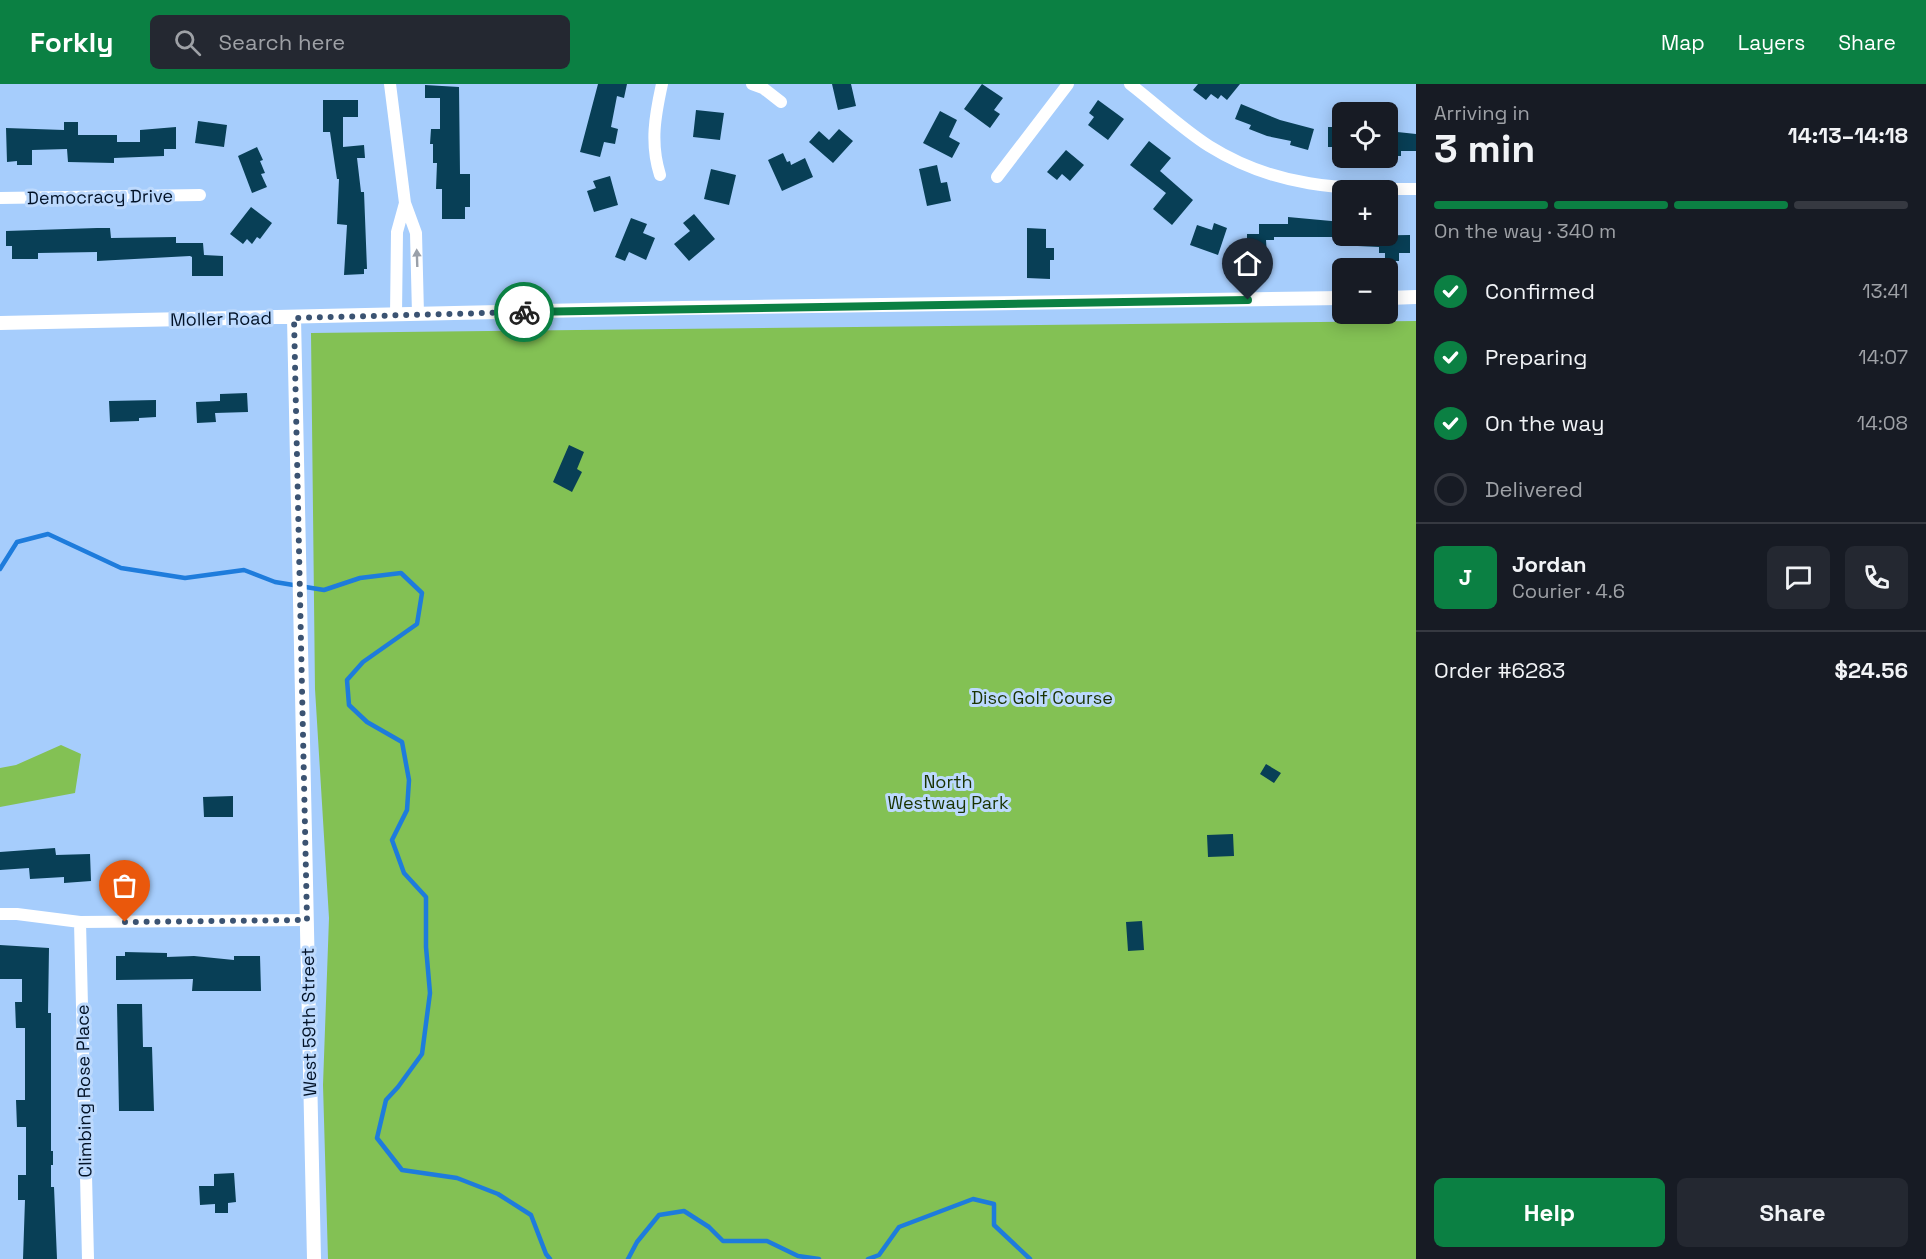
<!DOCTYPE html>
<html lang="en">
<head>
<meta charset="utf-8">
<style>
  body { margin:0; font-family:"Space Grotesk",sans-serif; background:#242831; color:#f1f3f6; height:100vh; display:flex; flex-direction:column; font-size:22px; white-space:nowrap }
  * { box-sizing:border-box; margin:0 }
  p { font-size:20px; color:#9ea1a6 }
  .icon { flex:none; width:33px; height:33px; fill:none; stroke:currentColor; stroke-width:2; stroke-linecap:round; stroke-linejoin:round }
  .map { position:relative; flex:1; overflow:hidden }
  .sheet { display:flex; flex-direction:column; background:#171b24; width:510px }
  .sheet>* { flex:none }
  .buttons { position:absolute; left:1332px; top:18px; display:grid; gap:12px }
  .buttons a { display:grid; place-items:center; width:66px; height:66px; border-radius:9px; background:#171b24; box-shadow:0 3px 15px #0003; font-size:30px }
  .pin { position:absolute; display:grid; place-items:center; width:51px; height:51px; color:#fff; margin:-62px -26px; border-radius:50% 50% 50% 0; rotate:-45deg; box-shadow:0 0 6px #0007 }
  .pin .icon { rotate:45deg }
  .courier { position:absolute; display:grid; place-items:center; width:60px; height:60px; margin:-30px; border:4px solid #0b8043; border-radius:50%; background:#fff; color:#222; box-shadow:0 2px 8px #0007 }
  .head em { font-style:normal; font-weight:800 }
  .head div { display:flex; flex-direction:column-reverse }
  .head { display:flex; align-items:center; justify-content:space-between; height:102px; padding:0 18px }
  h1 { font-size:39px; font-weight:800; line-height:45px }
  .bar { display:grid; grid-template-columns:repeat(4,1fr); gap:9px 6px; align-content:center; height:72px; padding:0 18px }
  .bar i { height:8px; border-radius:4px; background:#363941 }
  .bar .current { background:#0b8043 }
  .bar p { grid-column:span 4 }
  .line { display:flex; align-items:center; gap:15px; padding:0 18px; border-top:2px solid #363941 }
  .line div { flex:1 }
  .round { display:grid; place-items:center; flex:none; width:63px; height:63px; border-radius:9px; background:#242831 }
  ol { padding:0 18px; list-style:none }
  li { display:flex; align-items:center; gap:18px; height:66px }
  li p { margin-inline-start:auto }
  li .icon { padding:6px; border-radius:50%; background:#0b8043; color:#fff; stroke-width:4 }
  li:last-child { color:#9ea1a6 }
  li i { width:33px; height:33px; border:3px solid #363941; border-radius:50% }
  .action { display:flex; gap:12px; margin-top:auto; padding:12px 18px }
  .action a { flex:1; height:69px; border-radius:9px; background:#0b8043; color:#fff; font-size:24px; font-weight:800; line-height:69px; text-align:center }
  .action a+a { background:#242831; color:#f1f3f6 }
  header { display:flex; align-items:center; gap:36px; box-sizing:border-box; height:84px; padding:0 30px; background:#0b8043; color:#fff }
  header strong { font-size:28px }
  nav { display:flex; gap:33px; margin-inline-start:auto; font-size:21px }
  .search { width:420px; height:54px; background:#242831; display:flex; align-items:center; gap:15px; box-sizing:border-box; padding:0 21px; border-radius:9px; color:#9ea1a6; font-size:22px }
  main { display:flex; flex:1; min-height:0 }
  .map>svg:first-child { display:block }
</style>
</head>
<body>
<header>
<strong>Forkly</strong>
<div class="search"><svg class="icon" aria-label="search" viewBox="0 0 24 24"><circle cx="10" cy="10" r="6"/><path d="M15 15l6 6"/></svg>Search here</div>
<nav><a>Map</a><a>Layers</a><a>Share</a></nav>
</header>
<main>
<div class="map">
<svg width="1416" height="1175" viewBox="0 0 1416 1175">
  <rect width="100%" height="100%" fill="#a6cdfc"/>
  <!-- green -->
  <path fill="#83c154" d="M 1416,237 L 1416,1175 L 328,1175 L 323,1001 L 329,834 L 315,605 L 311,249 Z
    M 61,661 L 81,670 L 75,709 L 0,723 L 0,684 L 16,681 Z"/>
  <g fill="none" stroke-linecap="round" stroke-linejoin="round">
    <!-- stream -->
    <path stroke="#1e7cdc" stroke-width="4.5" d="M 0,485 L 17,458 L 48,450 L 121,484 L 185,494 L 244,486 L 275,498 L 324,506 L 360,494 L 401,489 L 422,509 L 417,540 L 363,578 L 347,596 L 349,621 L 367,638 L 402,658 L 409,696 L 407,726 L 392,756 L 404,789 L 426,813 L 426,863 L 430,909 L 422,970 L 398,1003 L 386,1016 L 377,1054 L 402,1086 L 457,1094 L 498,1110 L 531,1131 L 546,1170 L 550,1175
      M 628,1175 L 637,1158 L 659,1131 L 684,1127 L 709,1143 L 723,1157 L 767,1157 L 798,1172 L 819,1175
      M 868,1175 L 879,1171 L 899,1143 L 973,1115 L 994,1120 L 994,1141 L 1030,1175"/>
  </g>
  <!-- building -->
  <path fill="#083f56" d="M 598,0 L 627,0 L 624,14 L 617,12 L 611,43 L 618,45 L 615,60 L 604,58 L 600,73 L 580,68 Z
    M 832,0 L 851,0 L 856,22 L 838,26 Z
    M 982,0 L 1003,14 L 994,26 L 1000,30 L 990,44 L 964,25 Z
    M 1198,0 L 1240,0 L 1227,16 L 1221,11 L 1218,15 L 1211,10 L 1206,16 L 1193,6 Z
    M 425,1 L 459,3 L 460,90 L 470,90 L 470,123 L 465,123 L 465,135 L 442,135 L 442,105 L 436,105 L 437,79 L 433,79 L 433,60 L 430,60 L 431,45 L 440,45 L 440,14 L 425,14 Z
    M 323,16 L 358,16 L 358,33 L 343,33 L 343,63 L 364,61 L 365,74 L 357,74 L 361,108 L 364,108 L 367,185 L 364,185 L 364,190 L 344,191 L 347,141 L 337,140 L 339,95 L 337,95 L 330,48 L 323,48 Z
    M 1098,16 L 1124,35 L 1108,56 L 1088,41 L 1094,33 L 1089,29 Z
    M 1241,20 L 1280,36 L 1314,45 L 1308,66 L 1290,61 L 1291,57 L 1267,52 L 1249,45 L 1251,41 L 1235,35 Z
    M 696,26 L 724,29 L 720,56 L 693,53 Z
    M 940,27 L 957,36 L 949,53 L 960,59 L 952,74 L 923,59 Z
    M 198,37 L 227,41 L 224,63 L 195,59 Z
    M 64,38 L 78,38 L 78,51 L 117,51 L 117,58 L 140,58 L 140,46 L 176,43 L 176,65 L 164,65 L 164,72 L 114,74 L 114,79 L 68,78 L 67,65 L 32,66 L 32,81 L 17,81 L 17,77 L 7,78 L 6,44 L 64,46 Z
    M 1328,43 L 1342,43 L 1342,63 L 1328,63 Z
    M 839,45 L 853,57 L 833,79 L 809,58 L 819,47 L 829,56 Z
    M 1388,47 L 1416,50 L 1416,67 L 1401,67 L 1401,72 L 1388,72 Z
    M 1149,57 L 1171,74 L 1160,87 L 1193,116 L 1172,141 L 1153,125 L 1166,109 L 1130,81 Z
    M 257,63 L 263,76 L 260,77 L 265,89 L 261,90 L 267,103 L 252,109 L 238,72 Z
    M 1066,66 L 1084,81 L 1070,97 L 1062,90 L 1057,96 L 1047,88 Z
    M 783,69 L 787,78 L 790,77 L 791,81 L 805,74 L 813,93 L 782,107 L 768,76 Z
    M 937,81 L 941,99 L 947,98 L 951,117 L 927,122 L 919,85 Z
    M 711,85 L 736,91 L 729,121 L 704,115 Z
    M 610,92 L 618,121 L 594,128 L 587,107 L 596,104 L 593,97 Z
    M 251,123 L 272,139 L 260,155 L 257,153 L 252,160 L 247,155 L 243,160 L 230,150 Z
    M 694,130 L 715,155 L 689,177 L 674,160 L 690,147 L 683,139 Z
    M 1288,133 L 1342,138 L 1342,152 L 1410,151 L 1410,169 L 1399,169 L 1399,177 L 1385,177 L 1385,169 L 1379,169 L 1379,163 L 1336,161 L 1337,153 L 1274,153 L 1274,156 L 1266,156 L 1267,173 L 1247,173 L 1247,150 L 1259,150 L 1259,140 L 1288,140 Z
    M 631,134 L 647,140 L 643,149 L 655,154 L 646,176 L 629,168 L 625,177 L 615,173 Z
    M 1214,139 L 1227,144 L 1218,171 L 1190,161 L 1197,141 L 1212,146 Z
    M 97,144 L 110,144 L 111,154 L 176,153 L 176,159 L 203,159 L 204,171 L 223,172 L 223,192 L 192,192 L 192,173 L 190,172 L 97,177 L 97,168 L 38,169 L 38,175 L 12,175 L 12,162 L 6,162 L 6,147 Z
    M 1027,144 L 1046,145 L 1046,164 L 1054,164 L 1054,176 L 1050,176 L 1050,195 L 1027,194 Z
    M 247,309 L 248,328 L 215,329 L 216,338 L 197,339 L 196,318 L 220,317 L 220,310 Z
    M 156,316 L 156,333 L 139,334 L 139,337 L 110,338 L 109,317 Z
    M 569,361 L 584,368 L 577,385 L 582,388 L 572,408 L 553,398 Z
    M 1266,680 L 1281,689 L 1274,699 L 1260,690 Z
    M 233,712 L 233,733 L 204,733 L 203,713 Z
    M 1233,750 L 1234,772 L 1208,773 L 1207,751 Z
    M 55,764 L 56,771 L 90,770 L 91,797 L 64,799 L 64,793 L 30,795 L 29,784 L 0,786 L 0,768 Z
    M 1142,837 L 1144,866 L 1128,867 L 1126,838 Z
    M 0,861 L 49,864 L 48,929 L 51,929 L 51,1067 L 53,1067 L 53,1081 L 51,1081 L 51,1103 L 54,1103 L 57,1175 L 23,1175 L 25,1116 L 18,1116 L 18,1091 L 26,1091 L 26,1043 L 17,1043 L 16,1016 L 25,1016 L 25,944 L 16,944 L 15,918 L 22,918 L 22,895 L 0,895 Z
    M 125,868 L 167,869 L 167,873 L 194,872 L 234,876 L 234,872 L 260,872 L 261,907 L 192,907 L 193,895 L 116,896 L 116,872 L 125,872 Z
    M 117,920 L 142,920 L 143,963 L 152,963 L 154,1027 L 119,1027 Z
    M 234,1089 L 236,1118 L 228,1119 L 228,1129 L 215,1129 L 215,1120 L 200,1121 L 199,1102 L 214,1102 L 214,1090 Z"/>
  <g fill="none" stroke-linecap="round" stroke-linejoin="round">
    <!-- minor -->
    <path stroke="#fff" stroke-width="12" d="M 390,0 L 405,119 L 416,149 L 418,230
      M 752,0 L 763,4 L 781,18
      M 1130,0 C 1156,20 1181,44 1209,62 C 1276,104 1340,105 1416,105
      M 660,91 C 650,59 655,32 662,0
      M 997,93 L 1068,0
      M 0,114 L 200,111
      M 396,231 L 397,148 L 405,119
      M 0,830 L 17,830 L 80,838 L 307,836
      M 80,838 L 88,1175"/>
    <!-- tertiary -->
    <path stroke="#fff" stroke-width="14" d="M 1388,214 L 1416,213
      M 294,234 L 314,1175
      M 0,239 L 683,224 L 1342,214"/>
  </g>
  <!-- one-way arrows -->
  <defs><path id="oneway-solid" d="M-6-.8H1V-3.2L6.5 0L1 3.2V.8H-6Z" transform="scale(1.5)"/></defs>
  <use fill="#9aa0a9" href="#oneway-solid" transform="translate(417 174) rotate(-92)"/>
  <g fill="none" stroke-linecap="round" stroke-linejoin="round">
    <!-- done -->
    <path stroke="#3b5372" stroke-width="6" stroke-dasharray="0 10.8" d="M 125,838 L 307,836 L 294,234 L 524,228"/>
    <!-- route -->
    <path stroke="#0b8043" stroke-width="8" d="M 524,228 L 1248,216"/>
  </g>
  <g text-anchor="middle" stroke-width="6" stroke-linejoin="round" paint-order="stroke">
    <!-- street labels -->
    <g font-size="18" fill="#021227" stroke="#bcd9fd">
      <text transform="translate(100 113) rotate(-1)" y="6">Democracy Drive</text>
      <text transform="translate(221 235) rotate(-1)" y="6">Moller Road</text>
      <text transform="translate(309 938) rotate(-91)" y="6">West 59th Street</text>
      <text transform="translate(84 1007) rotate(-91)" y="6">Climbing Rose Place</text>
    </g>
    <!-- park labels -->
    <g font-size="18" fill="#1a3302" stroke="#bcd9fd">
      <text x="1042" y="620">Disc Golf Course</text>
      <text x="948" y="704">North<tspan x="948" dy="21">Westway Park</tspan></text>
    </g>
  </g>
</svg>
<div class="buttons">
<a><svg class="icon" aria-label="locate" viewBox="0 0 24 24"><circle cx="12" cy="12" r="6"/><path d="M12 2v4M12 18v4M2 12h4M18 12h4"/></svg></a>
<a>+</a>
<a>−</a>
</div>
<div class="pin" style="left:125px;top:838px;background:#ea580c"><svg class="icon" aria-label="bag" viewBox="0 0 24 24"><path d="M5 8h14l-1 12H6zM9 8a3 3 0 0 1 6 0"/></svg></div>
<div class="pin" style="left:1248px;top:216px;background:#1f2937"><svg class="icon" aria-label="home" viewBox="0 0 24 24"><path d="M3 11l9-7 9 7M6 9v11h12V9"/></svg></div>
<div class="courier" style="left:524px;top:228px"><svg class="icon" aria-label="bike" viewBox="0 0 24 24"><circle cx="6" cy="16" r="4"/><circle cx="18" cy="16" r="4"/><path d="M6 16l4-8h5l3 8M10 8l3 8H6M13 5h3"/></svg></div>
</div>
<section class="sheet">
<div class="head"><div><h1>3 min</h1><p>Arriving in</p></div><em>14:13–14:18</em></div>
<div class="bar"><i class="current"></i><i class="current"></i><i class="current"></i><i></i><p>On the way · 340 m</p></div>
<ol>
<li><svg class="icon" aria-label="check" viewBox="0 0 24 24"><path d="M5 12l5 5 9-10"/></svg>Confirmed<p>13:41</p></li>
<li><svg class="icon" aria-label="check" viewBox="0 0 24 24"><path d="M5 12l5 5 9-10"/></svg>Preparing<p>14:07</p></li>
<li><svg class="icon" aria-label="check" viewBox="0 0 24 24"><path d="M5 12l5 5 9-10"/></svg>On the way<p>14:08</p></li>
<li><i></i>Delivered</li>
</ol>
<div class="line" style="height:108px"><b class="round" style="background:#0b8043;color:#fff">J</b><div><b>Jordan</b><p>Courier · 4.6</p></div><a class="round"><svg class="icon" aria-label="chat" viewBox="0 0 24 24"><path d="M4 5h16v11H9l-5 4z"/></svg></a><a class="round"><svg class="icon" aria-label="phone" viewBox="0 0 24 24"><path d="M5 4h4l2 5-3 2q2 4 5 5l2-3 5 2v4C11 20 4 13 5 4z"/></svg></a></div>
<div class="line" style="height:78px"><div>Order #6283</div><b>$24.56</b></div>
<div class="action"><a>Help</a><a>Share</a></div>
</section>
</main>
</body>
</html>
